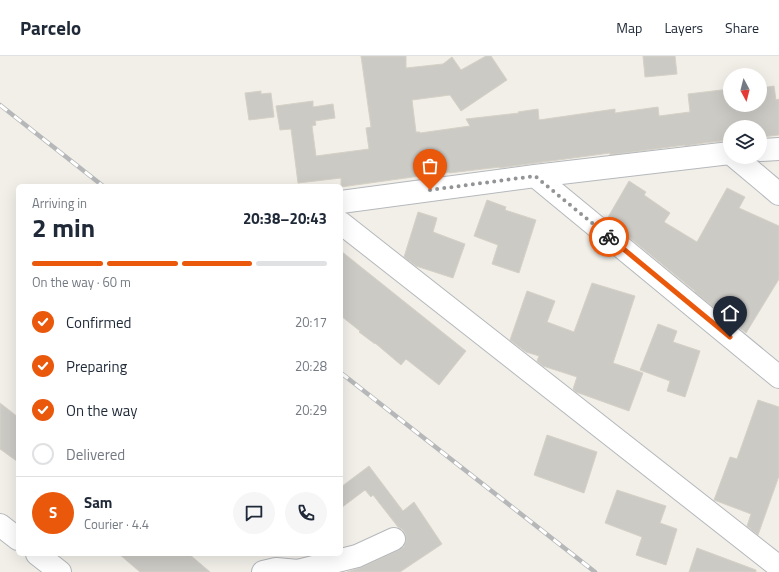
<!DOCTYPE html>
<html lang="en">
<head>
<meta charset="utf-8">
<style>
  body { margin:0; font-family:"Titillium Web",sans-serif; background:#f6f6f7; color:#1f2937; height:100vh; display:flex; flex-direction:column; font-size:15px; white-space:nowrap }
  * { box-sizing:border-box; margin:0 }
  p { font-size:13px; color:#747a83 }
  .icon { flex:none; width:22px; height:22px; fill:none; stroke:currentColor; stroke-width:2; stroke-linecap:round; stroke-linejoin:round }
  .map { position:relative; flex:1; overflow:hidden }
  .sheet { position:absolute; left:16px; top:128px; width:327px; height:372px; display:flex; flex-direction:column; background:#fff; border-radius:6px; box-shadow:0 4px 16px #0002 }
  .sheet>* { flex:none }
  .needle { width:26px; rotate:173deg }
  .buttons { position:absolute; left:723px; top:12px; display:grid; gap:8px }
  .buttons a { display:grid; place-items:center; width:44px; height:44px; border-radius:50%; background:#fff; box-shadow:0 4px 16px #0002; font-size:20px }
  .pin { position:absolute; display:grid; place-items:center; width:34px; height:34px; color:#fff; margin:-41px -17px; border-radius:50% 50% 50% 0; rotate:-45deg; box-shadow:0 0 4px #0007 }
  .pin .icon { rotate:45deg }
  .courier { position:absolute; display:grid; place-items:center; width:40px; height:40px; margin:-20px; border:3px solid #ea580c; border-radius:50%; background:#fff; color:#222; box-shadow:0 1px 5px #0007 }
  .headline em { font-style:normal; font-weight:700 }
  .headline div { display:flex; flex-direction:column-reverse }
  .headline { display:flex; align-items:center; justify-content:space-between; height:68px; padding:0 16px }
  h1 { font-size:26px; font-weight:700; line-height:30px }
  .bar { display:grid; grid-template-columns:repeat(4,1fr); gap:6px 4px; align-content:center; height:48px; padding:0 16px }
  .bar i { height:5px; border-radius:3px; background:#e0e1e3 }
  .bar .current { background:#ea580c }
  .bar p { grid-column:span 4 }
  .line { display:flex; align-items:center; gap:10px; padding:0 16px; border-top:1px solid #e0e1e3 }
  .line div { flex:1 }
  .round { display:grid; place-items:center; flex:none; width:42px; height:42px; border-radius:21px; background:#f6f6f7 }
  ol { padding:0 16px; list-style:none }
  li { display:flex; align-items:center; gap:12px; height:44px }
  li p { margin-inline-start:auto }
  li .icon { padding:4px; border-radius:50%; background:#ea580c; color:#fff; stroke-width:4 }
  li:last-child { color:#747a83 }
  li i { width:22px; height:22px; border:2px solid #e0e1e3; border-radius:50% }
  header { display:flex; align-items:center; gap:24px; box-sizing:border-box; height:56px; padding:0 20px; background:#fff; border-bottom:1px solid #e0e1e3 }
  header strong { font-size:19px }
  nav { display:flex; gap:22px; margin-inline-start:auto; font-size:14px }
  .map>svg:first-child { display:block }
</style>
</head>
<body>
<header>
<strong>Parcelo</strong>
<nav><a>Map</a><a>Layers</a><a>Share</a></nav>
</header>
<div class="map">
<svg width="779" height="516" viewBox="0 0 779 516">
  <rect width="100%" height="100%" fill="#f1efe8"/>
  <!-- building -->
  <path fill="#cccac5" stroke="#d6d1c6" d="M 361,0 L 406,0 L 406,12 L 443,8 L 452,1 L 461,14 L 486,0 L 491,0 L 507,24 L 461,55 L 450,39 L 412,44 L 416,76 L 420,76 L 420,77 L 470,70 L 466,63 L 519,57 L 518,56 L 538,53 L 539,64 L 615,53 L 615,57 L 658,51 L 659,60 L 690,56 L 688,38 L 730,33 L 730,49 L 760,49 L 760,32 L 774,30 L 776,44 L 779,43 L 779,79 L 761,81 L 761,80 L 760,80 L 760,71 L 730,71 L 730,84 L 704,87 L 685,90 L 685,89 L 610,99 L 610,97 L 499,112 L 500,111 L 449,117 L 449,116 L 341,131 L 341,122 L 298,127 L 291,73 L 280,74 L 276,50 L 313,45 L 313,51 L 333,48 L 335,62 L 315,65 L 316,69 L 312,70 L 316,100 L 369,93 L 366,72 L 371,71 Z
    M 643,0 L 675,0 L 677,18 L 645,21 Z
    M 261,35 L 261,38 L 271,37 L 274,61 L 249,64 L 245,37 Z
    M 629,125 L 646,136 L 644,139 L 670,157 L 664,166 L 697,186 L 727,132 L 745,141 L 739,152 L 779,170 L 779,223 L 746,277 L 695,236 L 695,235 L 691,232 L 607,163 Z
    M 487,144 L 506,151 L 505,154 L 536,164 L 519,217 L 492,208 L 498,189 L 474,180 Z
    M 418,156 L 437,162 L 433,176 L 465,188 L 453,222 L 416,210 L 404,201 Z
    M 341,195 L 466,295 L 439,329 L 406,303 L 401,309 L 375,287 L 375,288 L 359,276 L 360,275 L 341,260 Z
    M 592,227 L 635,240 L 613,307 L 643,317 L 629,355 L 576,336 L 573,333 L 577,321 L 543,310 L 537,305 L 539,300 L 526,296 L 510,284 L 527,235 L 555,245 L 547,266 L 574,276 Z
    M 658,268 L 677,275 L 673,286 L 700,295 L 685,341 L 667,335 L 670,325 L 640,314 Z
    M 758,344 L 779,351 L 779,420 L 758,479 L 747,470 L 751,458 L 714,444 L 730,401 L 737,403 Z
    M 0,347 L 18,361 L 18,406 L 0,393 Z
    M 547,379 L 597,396 L 584,437 L 534,419 Z
    M 369,410 L 403,455 L 414,446 L 442,488 L 400,516 L 347,516 L 362,511 L 399,494 L 404,491 L 406,485 L 405,477 L 402,473 L 398,471 L 373,439 L 371,441 L 365,434 L 341,452 L 341,431 Z
    M 617,434 L 666,450 L 660,467 L 677,473 L 666,509 L 636,499 L 642,481 L 605,467 Z
    M 697,492 L 756,514 L 756,516 L 689,516 Z
    M 119,498 L 189,498 L 210,516 L 140,516 Z"/>
  <g fill="none" stroke-linecap="round" stroke-linejoin="round">
    <!-- minor casing -->
    <g stroke="#b5b8bc" stroke-width="24">
      <path id="minor" d="M 760,94 L 779,93
        M 735,101 L 779,138
        M 535,120 L 730,97
        M 341,146 L 535,120 L 779,321
        M 341,167 L 779,511
        M 0,469 L 18,483
        M 37,498 L 60,516
        M 263,516 L 276,513 L 298,515 L 357,500 L 394,483"/>
    </g>
    <!-- minor -->
    <use href="#minor" stroke="#fff" stroke-width="22"/>
    <!-- rail casing -->
    <g stroke="#b6b7b8" stroke-width="4.5">
      <path id="rail" d="M 0,49 L 103,130
        M 341,317 L 595,516"/>
    </g>
    <!-- rail -->
    <use href="#rail" stroke="#fff" stroke-width="3" stroke-dasharray="9" stroke-linecap="butt"/>
  </g>
  <g fill="none" stroke-linecap="round" stroke-linejoin="round">
    <!-- done -->
    <path stroke="#929495" stroke-width="4" stroke-dasharray="0 7.2" d="M 430,134 L 535,120 L 609,181"/>
    <!-- route -->
    <path stroke="#ea580c" stroke-width="5" d="M 609,181 L 730,281"/>
  </g>
</svg>
<div class="buttons">
<a><svg class="needle" viewBox="-14 -14 28 28"><path d="M0-13l5 13h-10z" fill="#e53935"/><path d="M0 13l5-13h-10z" fill="#747a83"/></svg></a>
<a><svg class="icon" aria-label="layers" viewBox="0 0 24 24"><path d="M12 4l9 5-9 5-9-5zM3 14l9 5 9-5"/></svg></a>
</div>
<div class="pin" style="left:430px;top:134px;background:#ea580c"><svg class="icon" aria-label="bag" viewBox="0 0 24 24"><path d="M5 8h14l-1 12H6zM9 8a3 3 0 0 1 6 0"/></svg></div>
<div class="pin" style="left:730px;top:281px;background:#1f2937"><svg class="icon" aria-label="home" viewBox="0 0 24 24"><path d="M3 11l9-7 9 7M6 9v11h12V9"/></svg></div>
<div class="courier" style="left:609px;top:181px"><svg class="icon" aria-label="bike" viewBox="0 0 24 24"><circle cx="6" cy="16" r="4"/><circle cx="18" cy="16" r="4"/><path d="M6 16l4-8h5l3 8M10 8l3 8H6M13 5h3"/></svg></div>
<section class="sheet">
<div class="headline"><div><h1>2 min</h1><p>Arriving in</p></div><em>20:38–20:43</em></div>
<div class="bar"><i class="current"></i><i class="current"></i><i class="current"></i><i></i><p>On the way · 60 m</p></div>
<ol>
<li><svg class="icon" aria-label="check" viewBox="0 0 24 24"><path d="M5 12l5 5 9-10"/></svg>Confirmed<p>20:17</p></li>
<li><svg class="icon" aria-label="check" viewBox="0 0 24 24"><path d="M5 12l5 5 9-10"/></svg>Preparing<p>20:28</p></li>
<li><svg class="icon" aria-label="check" viewBox="0 0 24 24"><path d="M5 12l5 5 9-10"/></svg>On the way<p>20:29</p></li>
<li><i></i>Delivered</li>
</ol>
<div class="line" style="height:72px"><b class="round" style="background:#ea580c;color:#fff">S</b><div><b>Sam</b><p>Courier · 4.4</p></div><a class="round"><svg class="icon" aria-label="chat" viewBox="0 0 24 24"><path d="M4 5h16v11H9l-5 4z"/></svg></a><a class="round"><svg class="icon" aria-label="phone" viewBox="0 0 24 24"><path d="M5 4h4l2 5-3 2q2 4 5 5l2-3 5 2v4C11 20 4 13 5 4z"/></svg></a></div>
</section>
</div>
</body>
</html>
